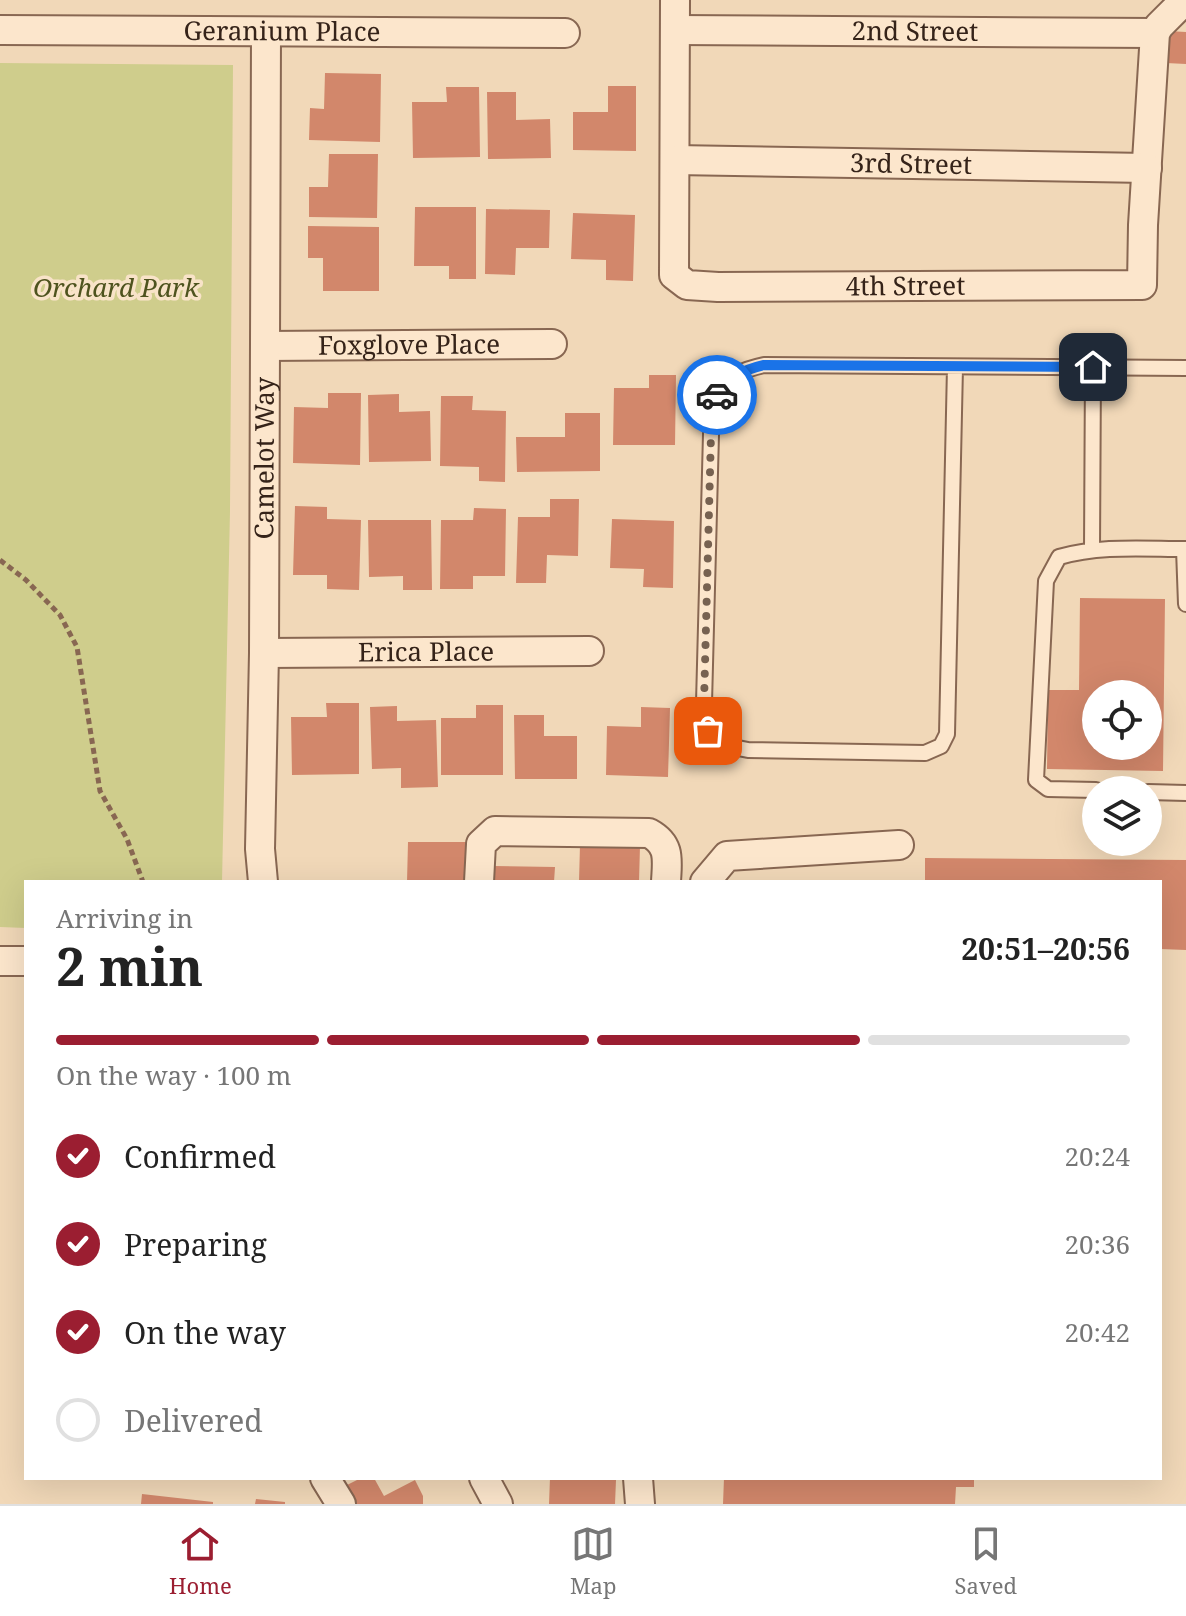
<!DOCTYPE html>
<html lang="en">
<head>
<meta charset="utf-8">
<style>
  body { margin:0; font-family:"Noto Serif",serif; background:#f2f2f2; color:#222; height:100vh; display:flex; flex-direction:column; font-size:30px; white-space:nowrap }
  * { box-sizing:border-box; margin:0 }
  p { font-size:26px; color:#767676 }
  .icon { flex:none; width:44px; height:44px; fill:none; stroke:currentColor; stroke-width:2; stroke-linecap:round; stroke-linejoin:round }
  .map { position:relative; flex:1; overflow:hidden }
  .panel { position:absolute; left:24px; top:880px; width:1138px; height:600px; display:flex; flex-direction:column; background:#fff; border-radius:0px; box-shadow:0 8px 32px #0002 }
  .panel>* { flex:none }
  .buttons { position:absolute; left:1082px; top:680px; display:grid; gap:16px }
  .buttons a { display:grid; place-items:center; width:80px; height:80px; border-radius:50%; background:#fff; box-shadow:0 8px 32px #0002; font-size:40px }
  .pin { position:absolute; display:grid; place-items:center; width:68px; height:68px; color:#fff; margin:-34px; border-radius:16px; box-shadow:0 4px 12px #0006 }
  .courier { position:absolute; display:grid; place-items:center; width:80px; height:80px; margin:-40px; border:6px solid #1a73e8; border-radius:50%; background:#fff; color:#222; box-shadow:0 2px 10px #0007 }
  .head em { font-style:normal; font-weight:700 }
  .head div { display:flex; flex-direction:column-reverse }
  .head { display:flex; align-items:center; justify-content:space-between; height:136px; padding:0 32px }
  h1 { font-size:52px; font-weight:700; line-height:60px }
  .bar { display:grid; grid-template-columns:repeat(4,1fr); gap:12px 8px; align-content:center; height:96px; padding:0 32px }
  .bar i { height:10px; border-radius:6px; background:#e0e0e0 }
  .bar .selected { background:#9b1e31 }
  .bar p { grid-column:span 4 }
  ol { padding:0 32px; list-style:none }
  li { display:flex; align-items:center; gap:24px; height:88px }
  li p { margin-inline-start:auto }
  li .icon { padding:8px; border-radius:50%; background:#9b1e31; color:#fff; stroke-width:4 }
  li:last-child { color:#767676 }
  li i { width:44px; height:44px; border:4px solid #e0e0e0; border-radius:50% }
  .tabs { display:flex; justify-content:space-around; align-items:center; height:112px; border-top:2px solid #e0e0e0; background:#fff; font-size:22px; color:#767676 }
  .tabs a { display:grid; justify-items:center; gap:4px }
  .tabs .selected { color:#9b1e31 }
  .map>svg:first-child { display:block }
</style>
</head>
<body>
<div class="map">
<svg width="1186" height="1504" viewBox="0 0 1186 1504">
  <rect width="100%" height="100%" fill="#f1d8b8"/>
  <!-- green -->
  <path fill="#cfcd8c" d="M 0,63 L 233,65 L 230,511 L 222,882 L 26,882 L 26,928 L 0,927 Z"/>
  <!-- building -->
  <path fill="#d2876b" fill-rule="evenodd" d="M 1168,31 L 1186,32 L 1186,64 L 1166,63 Z
    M 325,73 L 381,74 L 380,142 L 309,140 L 310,108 L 324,109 Z
    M 608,86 L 636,86 L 636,151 L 573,150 L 573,112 L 608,112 Z
    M 446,87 L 479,87 L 480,157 L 413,158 L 412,102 L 447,102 Z
    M 487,92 L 516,92 L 516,120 L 550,119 L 551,158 L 488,159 Z
    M 329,154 L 378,154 L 377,218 L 309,217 L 309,187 L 328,187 Z
    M 415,207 L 476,207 L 476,279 L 449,279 L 449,266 L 414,266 Z
    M 486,209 L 550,210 L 549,248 L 516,248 L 515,275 L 485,274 Z
    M 573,213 L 635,215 L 633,281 L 606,280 L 606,260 L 571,259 Z
    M 308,226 L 379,227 L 379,291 L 323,291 L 323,258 L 308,258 Z
    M 649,375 L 676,375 L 675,445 L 613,445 L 614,388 L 649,388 Z
    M 328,393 L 361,393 L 360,465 L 293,463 L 294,407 L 328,408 Z
    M 399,394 L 399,412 L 430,411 L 431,461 L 369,462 L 368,395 Z
    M 441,396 L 473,396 L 472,410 L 506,411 L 505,482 L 479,481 L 479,467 L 440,466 Z
    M 565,413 L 600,413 L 600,471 L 517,472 L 516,437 L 565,437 Z
    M 550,499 L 579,499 L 578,556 L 547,555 L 546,583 L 516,583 L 518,517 L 550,517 Z
    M 295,506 L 327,507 L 327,519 L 361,520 L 359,590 L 327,589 L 327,575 L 293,575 Z
    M 474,508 L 506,509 L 505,576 L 473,576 L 473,589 L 440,589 L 441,520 L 473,520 Z
    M 612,519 L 674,521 L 673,588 L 643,587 L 644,569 L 610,568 Z
    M 368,520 L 431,520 L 432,590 L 403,590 L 403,576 L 369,577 Z
    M 1080,598 L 1165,599 L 1163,771 L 1047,769 L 1048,690 L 1079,690 ZM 1096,694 L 1148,694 L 1148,746 L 1096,746 Z
    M 326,703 L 359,703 L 359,774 L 292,775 L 291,717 L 327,717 Z
    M 476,705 L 503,705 L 503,775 L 441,775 L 441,718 L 476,718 Z
    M 397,706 L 397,721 L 436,720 L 438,787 L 401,788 L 401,768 L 372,769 L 370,707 Z
    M 641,707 L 670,708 L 668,777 L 606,775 L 607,726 L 641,727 Z
    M 514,715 L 544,715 L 544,736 L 577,736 L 577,779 L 515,779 Z
    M 408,842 L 467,842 L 466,882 L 407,882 Z
    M 580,845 L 640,846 L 639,882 L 579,882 Z
    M 925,858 L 1186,860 L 1186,950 L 1160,949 L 1160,882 L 925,882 Z
    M 493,866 L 555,867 L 554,882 L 492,882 Z
    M 361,1478 L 374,1478 L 384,1496 L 415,1480 L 423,1496 L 423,1504 L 355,1504 L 345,1486 Z
    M 550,1478 L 616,1480 L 615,1504 L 549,1504 Z
    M 724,1478 L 974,1478 L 974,1487 L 956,1487 L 955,1504 L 723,1504 Z
    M 142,1494 L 213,1502 L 213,1504 L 141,1504 Z
    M 256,1499 L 285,1502 L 285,1504 L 255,1504 Z"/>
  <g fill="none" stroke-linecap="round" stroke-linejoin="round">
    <!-- lane casing -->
    <g stroke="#886752" stroke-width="18">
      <path id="lane" d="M 955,367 L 947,734 L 941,746 L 925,753 L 748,750 L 723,745 L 708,731 L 704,703 L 711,434 C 717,392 718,375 764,365 L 1186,368
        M 1184,549 L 1186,604
        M 1092,550 L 1093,367
        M 1096,790 L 1048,789 L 1036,780 L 1046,581 L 1059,557 C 1100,545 1144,549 1186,549
        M 1148,792 L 1186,793"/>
    </g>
    <!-- street casing -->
    <g stroke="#886752" stroke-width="32">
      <g id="street">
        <path id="s1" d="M 675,0 L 674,275 L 687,285 L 718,287 L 1142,285 L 1143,225 L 1155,33 L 1159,26 L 1185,0"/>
        <path id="s2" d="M 0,30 L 565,33"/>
        <path id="s3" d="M 675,30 L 1155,33"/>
        <path id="s4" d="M 675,160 L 1147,168"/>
        <path id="s5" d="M 265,346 L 552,344"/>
        <path id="s6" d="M 264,653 L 589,651"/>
        <path id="s7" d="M 263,882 L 260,849 L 264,653 L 266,33"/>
        <path d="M 479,882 L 481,844 L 495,831 L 649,833 C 671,845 667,860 666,882"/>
        <path d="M 705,882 L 727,856 L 899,845"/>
        <path d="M 0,961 L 26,961"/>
        <path d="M 325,1478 L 341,1504"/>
        <path d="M 484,1478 L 498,1504"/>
        <path d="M 638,1478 L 640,1504"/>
      </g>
    </g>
    <!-- path -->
    <path stroke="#886752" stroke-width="5" stroke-dasharray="6 4" stroke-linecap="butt" d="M 0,560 L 26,580 L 60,615 L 77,647 L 100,791 L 127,839 L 143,882"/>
    <!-- lane -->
    <use href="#lane" stroke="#fce6cc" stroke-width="14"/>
    <!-- street -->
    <use href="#street" stroke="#fce6cc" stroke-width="28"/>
  </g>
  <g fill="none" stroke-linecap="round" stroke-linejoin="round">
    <!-- done -->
    <path stroke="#776251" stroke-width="8" stroke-dasharray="0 14.4" d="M 708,731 L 704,703 L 711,434 L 717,395"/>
    <!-- route -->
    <path stroke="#1a73e8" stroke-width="10" d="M 717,395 C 731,377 742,370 764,365 L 1093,367"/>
  </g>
  <g text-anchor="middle" stroke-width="7" stroke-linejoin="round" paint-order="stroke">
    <!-- street labels -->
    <g font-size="26" fill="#352319" stroke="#f8e3c8">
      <text dy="9" stroke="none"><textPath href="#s3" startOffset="240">2nd Street</textPath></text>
      <text dy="9" stroke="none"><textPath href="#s2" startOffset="282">Geranium Place</textPath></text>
      <text dy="9" stroke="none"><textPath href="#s4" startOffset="236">3rd Street</textPath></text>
      <text dy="9" stroke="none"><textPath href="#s1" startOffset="510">4th Street</textPath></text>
      <text dy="9" stroke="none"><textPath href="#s5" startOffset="144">Foxglove Place</textPath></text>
      <text dy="9" stroke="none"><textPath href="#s7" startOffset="424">Camelot Way</textPath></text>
      <text dy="9" stroke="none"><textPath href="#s6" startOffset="162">Erica Place</textPath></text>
    </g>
    <!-- park labels -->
    <g font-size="26" font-style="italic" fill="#4e531e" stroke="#f8e3c8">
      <text x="116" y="297">Orchard Park</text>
    </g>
  </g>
</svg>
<div class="buttons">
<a><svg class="icon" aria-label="locate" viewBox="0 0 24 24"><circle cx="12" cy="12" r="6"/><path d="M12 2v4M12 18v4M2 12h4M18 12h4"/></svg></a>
<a><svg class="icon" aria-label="layers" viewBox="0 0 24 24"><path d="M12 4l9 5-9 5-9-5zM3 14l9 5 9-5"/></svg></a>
</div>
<div class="pin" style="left:708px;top:731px;background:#ea580c"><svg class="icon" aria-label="bag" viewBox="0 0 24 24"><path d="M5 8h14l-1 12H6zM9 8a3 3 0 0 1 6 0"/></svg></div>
<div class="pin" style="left:1093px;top:367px;background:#1f2937"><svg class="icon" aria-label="home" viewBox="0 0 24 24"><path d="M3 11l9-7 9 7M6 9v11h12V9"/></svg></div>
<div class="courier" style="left:717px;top:395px"><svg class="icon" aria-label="car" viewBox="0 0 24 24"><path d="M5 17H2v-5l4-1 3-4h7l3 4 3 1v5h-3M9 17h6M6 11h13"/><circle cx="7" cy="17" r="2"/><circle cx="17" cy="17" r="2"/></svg></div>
<section class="panel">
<div class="head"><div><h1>2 min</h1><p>Arriving in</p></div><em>20:51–20:56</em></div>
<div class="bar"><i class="selected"></i><i class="selected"></i><i class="selected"></i><i></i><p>On the way · 100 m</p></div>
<ol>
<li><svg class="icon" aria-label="check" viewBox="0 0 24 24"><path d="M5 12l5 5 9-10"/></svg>Confirmed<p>20:24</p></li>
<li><svg class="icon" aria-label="check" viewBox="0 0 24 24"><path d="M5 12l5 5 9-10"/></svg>Preparing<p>20:36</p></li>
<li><svg class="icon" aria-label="check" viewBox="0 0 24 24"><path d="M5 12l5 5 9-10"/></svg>On the way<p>20:42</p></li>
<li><i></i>Delivered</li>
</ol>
</section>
</div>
<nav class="tabs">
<a class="selected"><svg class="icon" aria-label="home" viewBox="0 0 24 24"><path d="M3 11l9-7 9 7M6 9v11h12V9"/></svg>Home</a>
<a><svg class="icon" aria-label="map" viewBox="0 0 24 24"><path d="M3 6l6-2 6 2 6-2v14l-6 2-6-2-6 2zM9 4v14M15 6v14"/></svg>Map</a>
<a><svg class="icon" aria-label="saved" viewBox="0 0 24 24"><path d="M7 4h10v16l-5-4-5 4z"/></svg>Saved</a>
</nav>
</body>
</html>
